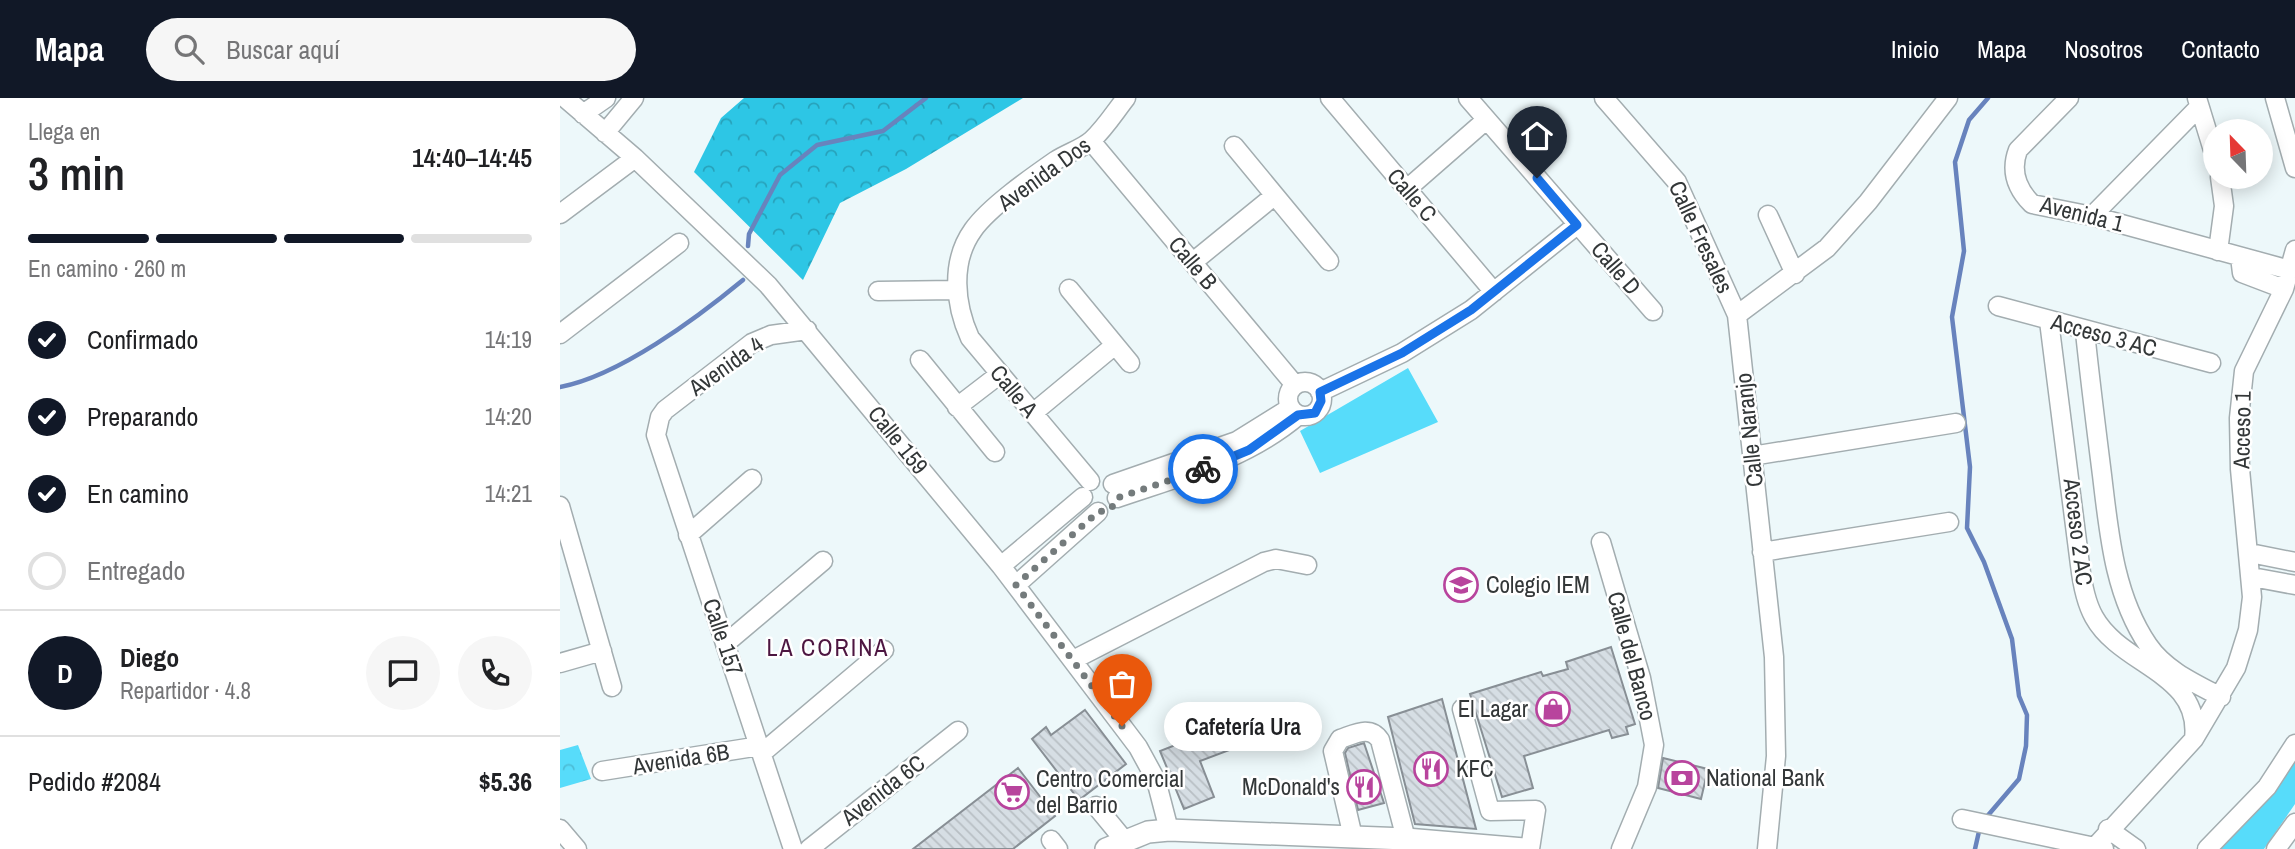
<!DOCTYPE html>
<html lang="es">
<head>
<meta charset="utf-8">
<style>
  body { margin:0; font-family:"Archivo Narrow",sans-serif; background:#f6f6f6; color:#202124; height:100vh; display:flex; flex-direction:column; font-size:26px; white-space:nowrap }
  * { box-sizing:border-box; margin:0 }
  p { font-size:23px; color:#757577 }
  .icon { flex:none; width:38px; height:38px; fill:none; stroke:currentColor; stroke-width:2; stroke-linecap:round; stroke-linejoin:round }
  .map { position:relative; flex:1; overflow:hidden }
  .side { display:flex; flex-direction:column; background:#fff; width:560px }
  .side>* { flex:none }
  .needle { width:46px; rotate:337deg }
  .fabs { position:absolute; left:1643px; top:21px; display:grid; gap:14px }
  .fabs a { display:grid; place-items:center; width:70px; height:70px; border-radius:50%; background:#fff; box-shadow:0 4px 18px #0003; font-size:35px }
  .pin { position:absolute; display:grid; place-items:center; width:60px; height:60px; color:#fff; margin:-72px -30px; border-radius:50% 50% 50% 0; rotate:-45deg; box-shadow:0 0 7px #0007 }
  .pin .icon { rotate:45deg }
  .courier { position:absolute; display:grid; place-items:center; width:70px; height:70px; margin:-35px; border:5px solid #1a73e8; border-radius:50%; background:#fff; color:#222; box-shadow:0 2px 9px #0007 }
  .bubble { position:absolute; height:49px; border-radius:24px; background:#fff; box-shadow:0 4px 18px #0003; font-size:23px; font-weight:600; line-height:49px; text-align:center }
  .headline em { font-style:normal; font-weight:600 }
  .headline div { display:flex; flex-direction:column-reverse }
  .headline { display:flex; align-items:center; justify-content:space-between; height:119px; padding:0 28px }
  h1 { font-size:46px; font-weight:600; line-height:52px }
  .bar { display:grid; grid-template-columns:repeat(4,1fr); gap:10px 7px; align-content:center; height:84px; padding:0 28px }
  .bar i { height:9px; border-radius:5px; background:#e0e0e0 }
  .bar .active { background:#111827 }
  .bar p { grid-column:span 4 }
  .line { display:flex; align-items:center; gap:18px; padding:0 28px; border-top:2px solid #e0e0e0 }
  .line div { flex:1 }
  .round { display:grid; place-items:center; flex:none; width:74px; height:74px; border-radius:37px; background:#f6f6f6 }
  ol { padding:0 28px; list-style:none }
  li { display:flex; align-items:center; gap:21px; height:77px }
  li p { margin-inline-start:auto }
  li .icon { padding:7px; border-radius:50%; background:#111827; color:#fff; stroke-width:4 }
  li:last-child { color:#757577 }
  li i { width:38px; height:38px; border:4px solid #e0e0e0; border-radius:50% }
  header { display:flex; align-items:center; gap:42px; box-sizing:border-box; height:98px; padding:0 35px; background:#111827; color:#fff }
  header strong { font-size:33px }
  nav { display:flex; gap:38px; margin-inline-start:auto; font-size:24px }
  .search { width:490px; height:63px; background:#f6f6f6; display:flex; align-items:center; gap:18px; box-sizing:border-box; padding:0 24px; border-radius:38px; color:#757577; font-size:26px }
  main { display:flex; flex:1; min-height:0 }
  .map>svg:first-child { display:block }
</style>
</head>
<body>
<header>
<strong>Mapa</strong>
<div class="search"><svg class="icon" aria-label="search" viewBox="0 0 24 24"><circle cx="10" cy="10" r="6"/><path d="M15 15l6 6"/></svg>Buscar aquí</div>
<nav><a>Inicio</a><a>Mapa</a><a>Nosotros</a><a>Contacto</a></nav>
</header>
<main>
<section class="side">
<div class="headline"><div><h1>3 min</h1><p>Llega en</p></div><em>14:40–14:45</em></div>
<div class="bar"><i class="active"></i><i class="active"></i><i class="active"></i><i></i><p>En camino · 260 m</p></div>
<ol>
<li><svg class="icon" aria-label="check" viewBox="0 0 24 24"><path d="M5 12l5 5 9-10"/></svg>Confirmado<p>14:19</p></li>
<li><svg class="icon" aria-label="check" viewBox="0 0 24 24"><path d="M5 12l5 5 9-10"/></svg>Preparando<p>14:20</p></li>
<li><svg class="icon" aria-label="check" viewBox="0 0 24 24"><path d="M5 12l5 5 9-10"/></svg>En camino<p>14:21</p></li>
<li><i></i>Entregado</li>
</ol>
<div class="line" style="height:126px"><b class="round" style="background:#111827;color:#fff">D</b><div><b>Diego</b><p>Repartidor · 4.8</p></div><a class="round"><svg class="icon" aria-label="chat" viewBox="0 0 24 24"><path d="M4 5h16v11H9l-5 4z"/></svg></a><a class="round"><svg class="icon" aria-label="phone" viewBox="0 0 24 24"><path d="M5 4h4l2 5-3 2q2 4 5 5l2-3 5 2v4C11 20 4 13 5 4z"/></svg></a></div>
<div class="line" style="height:91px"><div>Pedido #2084</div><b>$5.36</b></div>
</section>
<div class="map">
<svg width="1735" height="751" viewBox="0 0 1735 751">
  <defs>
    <pattern id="forest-crowns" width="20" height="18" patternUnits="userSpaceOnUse" patternTransform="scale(1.75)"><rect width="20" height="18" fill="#2dc6e5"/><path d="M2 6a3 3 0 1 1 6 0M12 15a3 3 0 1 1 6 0" fill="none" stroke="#27a2bb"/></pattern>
    <pattern id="park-crowns" width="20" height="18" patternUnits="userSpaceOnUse" patternTransform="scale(1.75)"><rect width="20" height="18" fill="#57dcfa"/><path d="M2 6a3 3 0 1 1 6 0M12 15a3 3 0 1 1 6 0" fill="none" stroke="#4cbdd7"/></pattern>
    <pattern id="building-back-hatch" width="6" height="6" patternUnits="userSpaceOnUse" patternTransform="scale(1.75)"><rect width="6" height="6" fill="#d6dee4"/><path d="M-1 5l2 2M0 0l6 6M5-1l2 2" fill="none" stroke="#b8bfc4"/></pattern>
  </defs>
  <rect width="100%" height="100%" fill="#edf8fa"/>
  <!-- grass -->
  <path fill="#57dcfa" d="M 848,270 L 878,324 L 760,375 L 740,333 Z
    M 1735,656 L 1735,706 L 1704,751 L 1657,751 Z"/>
  <!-- forest -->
  <path fill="url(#forest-crowns)" d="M 184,0 L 463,0 L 346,71 L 280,105 L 243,182 L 134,74 L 161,20 Z"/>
  <!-- park -->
  <path fill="url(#park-crowns)" d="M 18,647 L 31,681 L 0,690 L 0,652 Z"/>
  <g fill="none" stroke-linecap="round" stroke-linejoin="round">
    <!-- stream -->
    <path stroke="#6883bd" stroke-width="4.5" d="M 188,148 L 189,136 L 220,77 L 257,47 L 323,33 L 366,0
      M 0,289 C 59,278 137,220 183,182
      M 1424,722 L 1459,681 L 1466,648 L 1467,617 L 1459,598 L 1452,541 L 1424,464 L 1407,430 L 1410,369 L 1392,219 L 1404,153 L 1395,64 L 1409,22 L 1428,0
      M 1415,751 L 1420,729"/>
  </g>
  <!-- building -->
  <path fill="url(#building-back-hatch)" stroke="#888f95" stroke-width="2" d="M 1051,549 L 1075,626 L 1066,629 L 1068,636 L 1052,640 L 1049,632 L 964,658 L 973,690 L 942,699 L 910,596 L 981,574 L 983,578 L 1008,571 L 1006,564 Z
    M 882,601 L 916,731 L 855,726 L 828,619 Z
    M 525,612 L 566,666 L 519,702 L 472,641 L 486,629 L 491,637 Z
    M 669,626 L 680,648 L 640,663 L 654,699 L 624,711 L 600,653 Z
    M 804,645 L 824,705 L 798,712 L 785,655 L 788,650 Z
    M 1103,660 L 1148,671 L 1141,701 L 1098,690 Z
    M 458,670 L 495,718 L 453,751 L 353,751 Z"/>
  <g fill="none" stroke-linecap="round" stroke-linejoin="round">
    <!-- minor casing -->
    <g stroke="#a3adb0" stroke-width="21">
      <path id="minor" d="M 5,0 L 75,60 L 208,187 L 441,468 L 578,649 L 596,682 L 609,732
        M 770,0 L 934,194
        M 908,0 L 1093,213
        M 1044,0 L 1117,84 L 1177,217 L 1214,559 L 1216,658 L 1207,751
        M 1509,0 L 1458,52 C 1450,73 1457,91 1472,106 L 1532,118 L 1730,172
        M 1637,0 L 1656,62
        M 1715,0 L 1735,70
        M 23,16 L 46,0
        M 45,35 L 74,0
        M 531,43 L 735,287
        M 674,48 L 769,163
        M 847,91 L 926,22
        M 0,116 L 75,60
        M 1208,117 L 1235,176
        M 1532,118 L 1638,10
        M 1658,153 L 1664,108 L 1660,79
        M 1680,159 L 1682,175 L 1724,191
        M 633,164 L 714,98
        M 509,191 L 570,265
        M 318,193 L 396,192
        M 1438,208 L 1651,265
        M 1177,217 L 1267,150 L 1308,104 L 1388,0
        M 1489,223 L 1520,467 C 1522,484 1525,503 1534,519 C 1561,568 1642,575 1634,641
        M 1525,234 C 1530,282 1536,329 1542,377 C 1549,435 1554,497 1588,547 C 1605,572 1634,585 1661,599
        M 0,236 L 119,145
        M 360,262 L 435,354
        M728 301a17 17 0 1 1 34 0a17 17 0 1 1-34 0Z
        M 760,294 L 842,255 L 911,212 L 1017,127
        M 397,309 L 440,276
        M 473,315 L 555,247
        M 1192,358 L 1396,325
        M 530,383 L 410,240 C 395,207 390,164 413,132 C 429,109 472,79 495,63 C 507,55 522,51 532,42 C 545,30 555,14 566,0
        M 553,386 L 677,343 L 730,310
        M 557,400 C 621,378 686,362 739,317
        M 0,408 L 52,589
        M 128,437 L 192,381
        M 1041,444 L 1081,580 L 1094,647 L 1087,689 L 1061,751
        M 1202,454 L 1389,424
        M 1690,455 L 1735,464
        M 441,468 L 523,399
        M 1692,479 L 1735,487
        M 456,487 L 538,414
        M 165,546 L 263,463
        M 513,562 L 704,464 L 716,461 L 747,467
        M 0,565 L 42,553
        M 902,611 L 930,713 L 976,712 L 970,751
        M 202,655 L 324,552
        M 42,673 L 200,648
        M 536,708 L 564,742
        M 1402,721 L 1544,751
        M 0,731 L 17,751
        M 1548,731 L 1576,751
        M 793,739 L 773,653 L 780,641 C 795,636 810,627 820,642 L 846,741
        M 491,742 L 498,751
        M 233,751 L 96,337 L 100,319 L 105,312 L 192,245 L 211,237 L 247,232
        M 249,751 L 398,633
        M 1533,751 L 1634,641 L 1676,570 L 1688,532 L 1692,499 L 1680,371 L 1679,320 L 1684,273 L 1724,191 L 1735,152
        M 1647,751 L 1707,689 L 1735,646
        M 1716,751 L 1735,725"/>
    </g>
    <!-- major casing -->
    <g stroke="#a3adb0" stroke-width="24">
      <path id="major" d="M 546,751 L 588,734 L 609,732 L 846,741 L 964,751"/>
    </g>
    <!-- minor -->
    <use href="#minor" stroke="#fff" stroke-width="18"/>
    <!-- major -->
    <use href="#major" stroke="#fff" stroke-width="21"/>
  </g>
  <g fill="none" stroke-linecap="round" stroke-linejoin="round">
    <!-- done -->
    <path stroke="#747b7c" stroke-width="7" stroke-dasharray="0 12.6" d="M 562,628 L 456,487 L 538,414 L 551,411 L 557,400 L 643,371"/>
    <!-- route -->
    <path stroke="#1a73e8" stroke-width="9" d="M 643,371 L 689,352 L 738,317 L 755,315 L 761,303 L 760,294 L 842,255 L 911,212 L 1017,127 L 977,80"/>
  </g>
  <!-- icons -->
  <defs>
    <g id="school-ring" transform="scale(1.75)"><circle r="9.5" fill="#fff" stroke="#b8449d" stroke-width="1.5"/><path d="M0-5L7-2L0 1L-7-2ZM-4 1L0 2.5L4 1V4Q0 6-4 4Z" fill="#b8449d"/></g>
    <g id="shop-ring" transform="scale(1.75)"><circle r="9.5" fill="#fff" stroke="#b8449d" stroke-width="1.5"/><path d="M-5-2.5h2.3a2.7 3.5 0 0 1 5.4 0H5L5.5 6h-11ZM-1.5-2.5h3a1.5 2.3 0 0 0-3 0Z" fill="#b8449d"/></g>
    <g id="restaurant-ring" transform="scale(1.75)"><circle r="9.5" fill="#fff" stroke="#b8449d" stroke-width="1.5"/><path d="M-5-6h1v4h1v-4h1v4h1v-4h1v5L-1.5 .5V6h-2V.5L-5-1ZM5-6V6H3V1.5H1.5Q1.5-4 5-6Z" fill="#b8449d"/></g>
    <g id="bank-ring" transform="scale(1.75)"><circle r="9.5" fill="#fff" stroke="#b8449d" stroke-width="1.5"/><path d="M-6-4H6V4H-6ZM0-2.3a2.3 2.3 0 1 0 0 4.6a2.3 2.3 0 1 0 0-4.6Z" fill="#b8449d"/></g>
    <g id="supermarket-ring" transform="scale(1.75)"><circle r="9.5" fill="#fff" stroke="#b8449d" stroke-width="1.5"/><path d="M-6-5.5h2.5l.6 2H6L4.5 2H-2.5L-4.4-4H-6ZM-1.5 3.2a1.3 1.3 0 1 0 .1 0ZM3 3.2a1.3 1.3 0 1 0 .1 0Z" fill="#b8449d"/></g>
  </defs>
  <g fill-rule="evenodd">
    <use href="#school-ring" x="901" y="487"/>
    <use href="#shop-ring" x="993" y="611"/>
    <use href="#restaurant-ring" x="871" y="671"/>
    <use href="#bank-ring" x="1122" y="680"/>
    <use href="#restaurant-ring" x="804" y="689"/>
    <use href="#supermarket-ring" x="452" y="694"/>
  </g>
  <g text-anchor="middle" stroke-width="5" stroke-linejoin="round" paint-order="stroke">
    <!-- street labels -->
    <g font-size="23" fill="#333738" stroke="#fff">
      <text transform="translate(484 76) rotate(-36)" y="8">Avenida Dos</text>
      <text transform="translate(852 97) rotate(49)" y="8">Calle C</text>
      <text transform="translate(1522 116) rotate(14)" y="8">Avenida 1</text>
      <text transform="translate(1141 139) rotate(65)" y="8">Calle Fresales</text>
      <text transform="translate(633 165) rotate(50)" y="8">Calle B</text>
      <text transform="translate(1056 170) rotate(49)" y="8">Calle D</text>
      <text transform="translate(1544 237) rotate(15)" y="8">Acceso 3 AC</text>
      <text transform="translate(166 268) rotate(-35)" y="8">Avenida 4</text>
      <text transform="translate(454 293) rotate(50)" y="8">Calle A</text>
      <text transform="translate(1189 332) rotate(-96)" y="8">Calle Naranjo</text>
      <text transform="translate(1682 332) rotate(-89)" y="8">Acceso 1</text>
      <text transform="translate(338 342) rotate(51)" y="8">Calle 159</text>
      <text transform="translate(1518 434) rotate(83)" y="8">Acceso 2 AC</text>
      <text transform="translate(163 539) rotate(71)" y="8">Calle 157</text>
      <text transform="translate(1072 558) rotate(75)" y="8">Calle del Banco</text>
      <text transform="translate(121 661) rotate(-9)" y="8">Avenida 6B</text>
      <text transform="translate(323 692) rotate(-38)" y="8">Avenida 6C</text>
    </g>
    <!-- poi labels -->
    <g font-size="23" fill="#333738" stroke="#fff" text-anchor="start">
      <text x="926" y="495">Colegio IEM</text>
      <text x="968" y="619" text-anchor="end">El Lagar</text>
      <text x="896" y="679">KFC</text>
      <text x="1146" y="688">National Bank</text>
      <text x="476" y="689">Centro Comercial<tspan x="476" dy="26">del Barrio</tspan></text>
      <text x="780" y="697" text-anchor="end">McDonald's</text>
    </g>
    <!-- neighbourhood labels -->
    <g font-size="24" letter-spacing="2" fill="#4d1641" stroke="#fff">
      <text x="268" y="558">LA CORINA</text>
    </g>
  </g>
</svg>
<div class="fabs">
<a><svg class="needle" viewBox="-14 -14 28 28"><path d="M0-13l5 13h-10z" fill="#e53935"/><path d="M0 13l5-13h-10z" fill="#757577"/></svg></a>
</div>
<div class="pin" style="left:562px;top:628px;background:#ea580c"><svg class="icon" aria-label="bag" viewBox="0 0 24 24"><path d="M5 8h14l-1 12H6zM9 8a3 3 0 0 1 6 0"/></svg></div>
<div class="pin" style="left:977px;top:80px;background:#1f2937"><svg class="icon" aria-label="home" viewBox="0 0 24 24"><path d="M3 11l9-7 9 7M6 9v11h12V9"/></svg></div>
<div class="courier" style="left:643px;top:371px"><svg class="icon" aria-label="bike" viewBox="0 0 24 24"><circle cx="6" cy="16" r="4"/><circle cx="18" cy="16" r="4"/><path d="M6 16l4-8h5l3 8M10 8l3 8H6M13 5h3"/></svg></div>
<div class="bubble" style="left:604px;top:604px;width:158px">Cafetería Ura</div>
</div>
</main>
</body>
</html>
